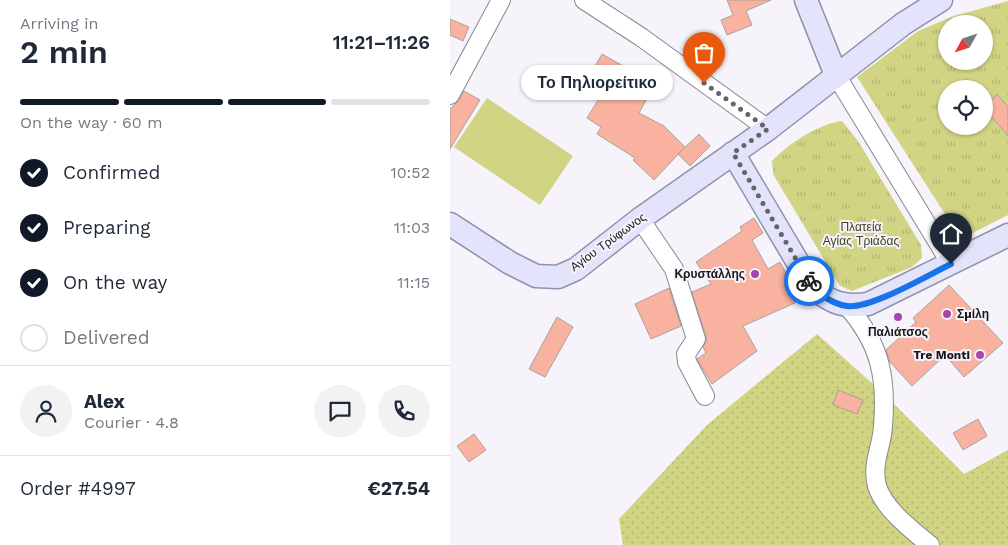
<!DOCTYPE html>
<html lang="en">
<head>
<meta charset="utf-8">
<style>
  body { margin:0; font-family:"Work Sans",sans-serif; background:#f2f2f3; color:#1f2937; height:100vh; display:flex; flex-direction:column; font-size:19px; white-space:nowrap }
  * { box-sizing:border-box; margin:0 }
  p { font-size:16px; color:#747a83 }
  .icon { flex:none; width:28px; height:28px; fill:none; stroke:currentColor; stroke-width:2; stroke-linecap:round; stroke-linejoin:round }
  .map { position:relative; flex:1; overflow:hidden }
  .side { display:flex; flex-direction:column; background:#fff; width:450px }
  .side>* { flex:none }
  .needle { width:32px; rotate:230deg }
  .fabs { position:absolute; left:488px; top:15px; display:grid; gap:10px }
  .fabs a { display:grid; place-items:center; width:55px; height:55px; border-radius:50%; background:#fff; box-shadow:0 1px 4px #0004; font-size:25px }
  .pin { position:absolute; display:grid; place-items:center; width:42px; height:42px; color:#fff; margin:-51px -21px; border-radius:50% 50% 50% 0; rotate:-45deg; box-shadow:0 0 5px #0007 }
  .pin .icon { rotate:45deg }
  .courier { position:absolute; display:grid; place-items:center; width:50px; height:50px; margin:-25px; border:4px solid #1a73e8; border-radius:50%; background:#fff; color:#222; box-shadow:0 1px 6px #0007 }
  .bubble { position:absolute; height:35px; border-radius:18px; background:#fff; box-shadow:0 1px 4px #0004; font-size:16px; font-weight:600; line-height:35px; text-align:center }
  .headline em { font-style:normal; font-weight:600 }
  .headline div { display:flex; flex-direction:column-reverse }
  .headline { display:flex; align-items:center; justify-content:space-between; height:85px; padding:0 20px }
  h1 { font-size:32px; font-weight:600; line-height:38px }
  .bar { display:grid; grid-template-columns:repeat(4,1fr); gap:8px 5px; align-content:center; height:60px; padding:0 20px }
  .bar i { height:6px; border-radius:4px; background:#e0e1e3 }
  .bar .on { background:#111827 }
  .bar p { grid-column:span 4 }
  .line { display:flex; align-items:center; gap:12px; padding:0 20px; border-top:1px solid #e0e1e3 }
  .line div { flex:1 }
  .round { display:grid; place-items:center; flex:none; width:52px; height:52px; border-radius:26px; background:#f2f2f3 }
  ol { padding:0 20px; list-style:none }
  li { display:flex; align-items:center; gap:15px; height:55px }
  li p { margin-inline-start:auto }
  li .icon { padding:5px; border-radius:50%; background:#111827; color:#fff; stroke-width:4 }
  li:last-child { color:#747a83 }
  li i { width:28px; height:28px; border:2px solid #e0e1e3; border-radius:50% }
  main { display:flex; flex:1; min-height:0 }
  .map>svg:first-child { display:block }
</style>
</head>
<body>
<main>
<section class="side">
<div class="headline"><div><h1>2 min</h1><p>Arriving in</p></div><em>11:21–11:26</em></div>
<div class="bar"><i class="on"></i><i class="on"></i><i class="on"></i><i></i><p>On the way · 60 m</p></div>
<ol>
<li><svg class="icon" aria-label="check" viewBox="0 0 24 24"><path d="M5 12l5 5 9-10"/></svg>Confirmed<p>10:52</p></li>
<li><svg class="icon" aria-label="check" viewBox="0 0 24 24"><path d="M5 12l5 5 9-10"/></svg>Preparing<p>11:03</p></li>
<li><svg class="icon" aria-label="check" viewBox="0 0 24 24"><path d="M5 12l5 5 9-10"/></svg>On the way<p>11:15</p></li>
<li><i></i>Delivered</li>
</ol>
<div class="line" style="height:90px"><a class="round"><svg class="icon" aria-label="person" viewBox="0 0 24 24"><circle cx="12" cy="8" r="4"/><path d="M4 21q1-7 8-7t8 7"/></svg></a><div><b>Alex</b><p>Courier · 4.8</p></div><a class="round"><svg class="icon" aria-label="chat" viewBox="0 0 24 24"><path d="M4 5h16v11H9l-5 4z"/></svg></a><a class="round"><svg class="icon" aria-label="phone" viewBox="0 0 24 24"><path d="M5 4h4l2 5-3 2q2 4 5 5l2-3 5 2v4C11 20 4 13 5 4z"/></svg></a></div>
<div class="line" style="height:65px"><div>Order #4997</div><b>€27.54</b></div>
</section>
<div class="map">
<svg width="558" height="545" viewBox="0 0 558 545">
  <defs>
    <pattern id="grass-dots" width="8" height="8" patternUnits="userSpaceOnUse" patternTransform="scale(1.25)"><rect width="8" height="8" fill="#d1d483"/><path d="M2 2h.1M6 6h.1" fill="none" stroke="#b3b571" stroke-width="1.8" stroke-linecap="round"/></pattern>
    <pattern id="park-tufts" width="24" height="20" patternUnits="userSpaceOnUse" patternTransform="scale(1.25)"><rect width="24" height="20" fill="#d1d483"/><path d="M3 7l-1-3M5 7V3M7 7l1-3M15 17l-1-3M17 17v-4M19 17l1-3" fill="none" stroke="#b3b571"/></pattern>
  </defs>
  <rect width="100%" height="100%" fill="#f6f3fb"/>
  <!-- grass -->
  <path fill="url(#grass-dots)" d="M 367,334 L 432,392 L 514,474 L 558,450 L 558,545 L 173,545 L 169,519 L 257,425 Z"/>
  <!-- park -->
  <path fill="url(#park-tufts)" fill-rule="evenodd" d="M 558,1 L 558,215 L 511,239 L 407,77 L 468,31 L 504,16 ZM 496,24 L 534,24 L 534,61 L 496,61 ZM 496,89 L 534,89 L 534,126 L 496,126 Z
    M 392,121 L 408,141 L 471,245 L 472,258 L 462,267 L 402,291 L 390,286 L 323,174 L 322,161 C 338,144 368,124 392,121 Z"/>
  <!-- garden -->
  <path fill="#d1d483" d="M 37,98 L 123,156 L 90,205 L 4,147 Z"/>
  <!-- building -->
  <path fill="#f8b29f" stroke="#aaa29f" d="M 277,0 L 321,0 L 296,11 L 302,25 L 277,35 L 271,20 L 283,15 Z
    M 0,19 L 19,27 L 13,41 L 0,35 Z
    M 152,54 L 175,67 L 170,76 L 200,93 L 189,113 L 214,126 L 235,147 L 204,180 L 183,160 L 185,158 L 147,134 L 151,127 L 137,118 L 148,100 L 131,91 Z
    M 14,91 L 30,100 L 0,149 L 0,109 L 9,100 Z
    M 547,94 L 558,107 L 558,136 L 534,108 Z
    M 249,134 L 260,146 L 240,166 L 228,154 Z
    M 304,218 L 313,233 L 302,240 L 318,269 L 330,262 L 342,285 L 338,287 L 345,303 L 293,326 L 307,351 L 262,384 L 247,359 L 256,353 L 253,347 L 257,340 L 242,292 L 261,284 L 246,262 L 292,231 L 290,227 Z
    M 499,285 L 553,343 L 514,377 L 495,355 L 462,386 L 440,362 L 436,350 L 466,322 L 463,318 Z
    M 219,288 L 231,326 L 201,339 L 185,304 Z
    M 107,317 L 123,327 L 95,377 L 79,369 Z
    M 388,390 L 413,400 L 407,414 L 383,405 Z
    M 528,419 L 537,436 L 513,450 L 503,433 Z
    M 24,434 L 36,450 L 19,462 L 7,446 Z"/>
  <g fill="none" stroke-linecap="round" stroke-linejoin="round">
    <!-- minor casing -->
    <g stroke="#8a878e" stroke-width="20">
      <path id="minor" d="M 134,0 L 191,37 L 318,129
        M 386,75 L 501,264
        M 0,95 L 51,0
        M 190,219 L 224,269 L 246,339 L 236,354 L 237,362 L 255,396
        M 397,306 C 430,343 437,377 433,426 C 432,447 421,464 427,486 C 434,509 462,530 480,545"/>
    </g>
    <!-- major casing -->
    <g stroke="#9091ab" stroke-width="25">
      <path id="major" d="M 356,0 L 386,75
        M 283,153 L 363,288 C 383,304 394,307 418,304 L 558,235
        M 0,224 L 60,263 L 86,276 L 108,277 L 126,269 L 190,219 L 318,129 L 453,24 L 491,0"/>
    </g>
    <!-- minor -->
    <use href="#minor" stroke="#fff" stroke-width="18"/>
    <!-- major -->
    <use href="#major" stroke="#e3e4fc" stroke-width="22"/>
  </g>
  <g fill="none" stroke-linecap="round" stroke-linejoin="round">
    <!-- done -->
    <path stroke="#666468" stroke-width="5" stroke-dasharray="0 9" d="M 254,83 L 318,129 L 283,153 L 359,281"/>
    <!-- route -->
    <path stroke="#1a73e8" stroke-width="6" d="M 359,281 C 367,294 383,304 397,306 C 421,309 478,275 501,264"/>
  </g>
  <!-- markers -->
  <g fill="#a746ad" stroke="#f6f3fb" stroke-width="2">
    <circle cx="305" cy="274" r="5"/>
    <circle cx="497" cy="314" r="5"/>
    <circle cx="448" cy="317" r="5"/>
    <circle cx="530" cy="355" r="5"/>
  </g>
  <g text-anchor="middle" stroke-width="4" stroke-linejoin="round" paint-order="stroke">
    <!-- park labels -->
    <g font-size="12" fill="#3f401b" stroke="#f6f3fb">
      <text x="411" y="231">Πλατεία<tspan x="411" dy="14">Αγίας Τριάδας</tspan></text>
    </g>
    <!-- street labels -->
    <g font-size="12" fill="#181719" stroke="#f6f3fb">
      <text transform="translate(158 242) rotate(-36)" y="4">Αγίου Τρύφωνος</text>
    </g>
    <!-- poi labels -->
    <g font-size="12" font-weight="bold" fill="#181719" stroke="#f6f3fb" text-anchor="end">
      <text x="295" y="278">Κρυστάλλης</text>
      <text x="507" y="318" text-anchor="start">Σμίλη</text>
      <text x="448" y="336" text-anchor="middle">Παλιάτσος</text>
      <text x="520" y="359">Tre Monti</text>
    </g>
  </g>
</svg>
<div class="fabs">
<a><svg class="needle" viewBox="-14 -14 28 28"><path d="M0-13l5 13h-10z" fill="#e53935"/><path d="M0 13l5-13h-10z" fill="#747a83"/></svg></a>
<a><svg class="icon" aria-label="locate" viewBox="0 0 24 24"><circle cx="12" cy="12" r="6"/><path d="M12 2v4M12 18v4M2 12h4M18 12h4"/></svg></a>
</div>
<div class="pin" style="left:254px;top:83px;background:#ea580c"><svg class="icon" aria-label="bag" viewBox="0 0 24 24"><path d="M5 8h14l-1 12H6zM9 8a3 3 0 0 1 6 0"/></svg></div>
<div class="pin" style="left:501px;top:264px;background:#1f2937"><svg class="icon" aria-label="home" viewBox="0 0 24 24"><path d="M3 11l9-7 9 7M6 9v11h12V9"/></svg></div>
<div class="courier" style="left:359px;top:281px"><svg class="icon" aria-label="bike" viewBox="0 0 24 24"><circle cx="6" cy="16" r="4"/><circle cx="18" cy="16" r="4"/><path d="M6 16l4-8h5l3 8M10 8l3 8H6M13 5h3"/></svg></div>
<div class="bubble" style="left:71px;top:65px;width:152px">Το Πηλιορείτικο</div>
</div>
</main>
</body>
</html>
